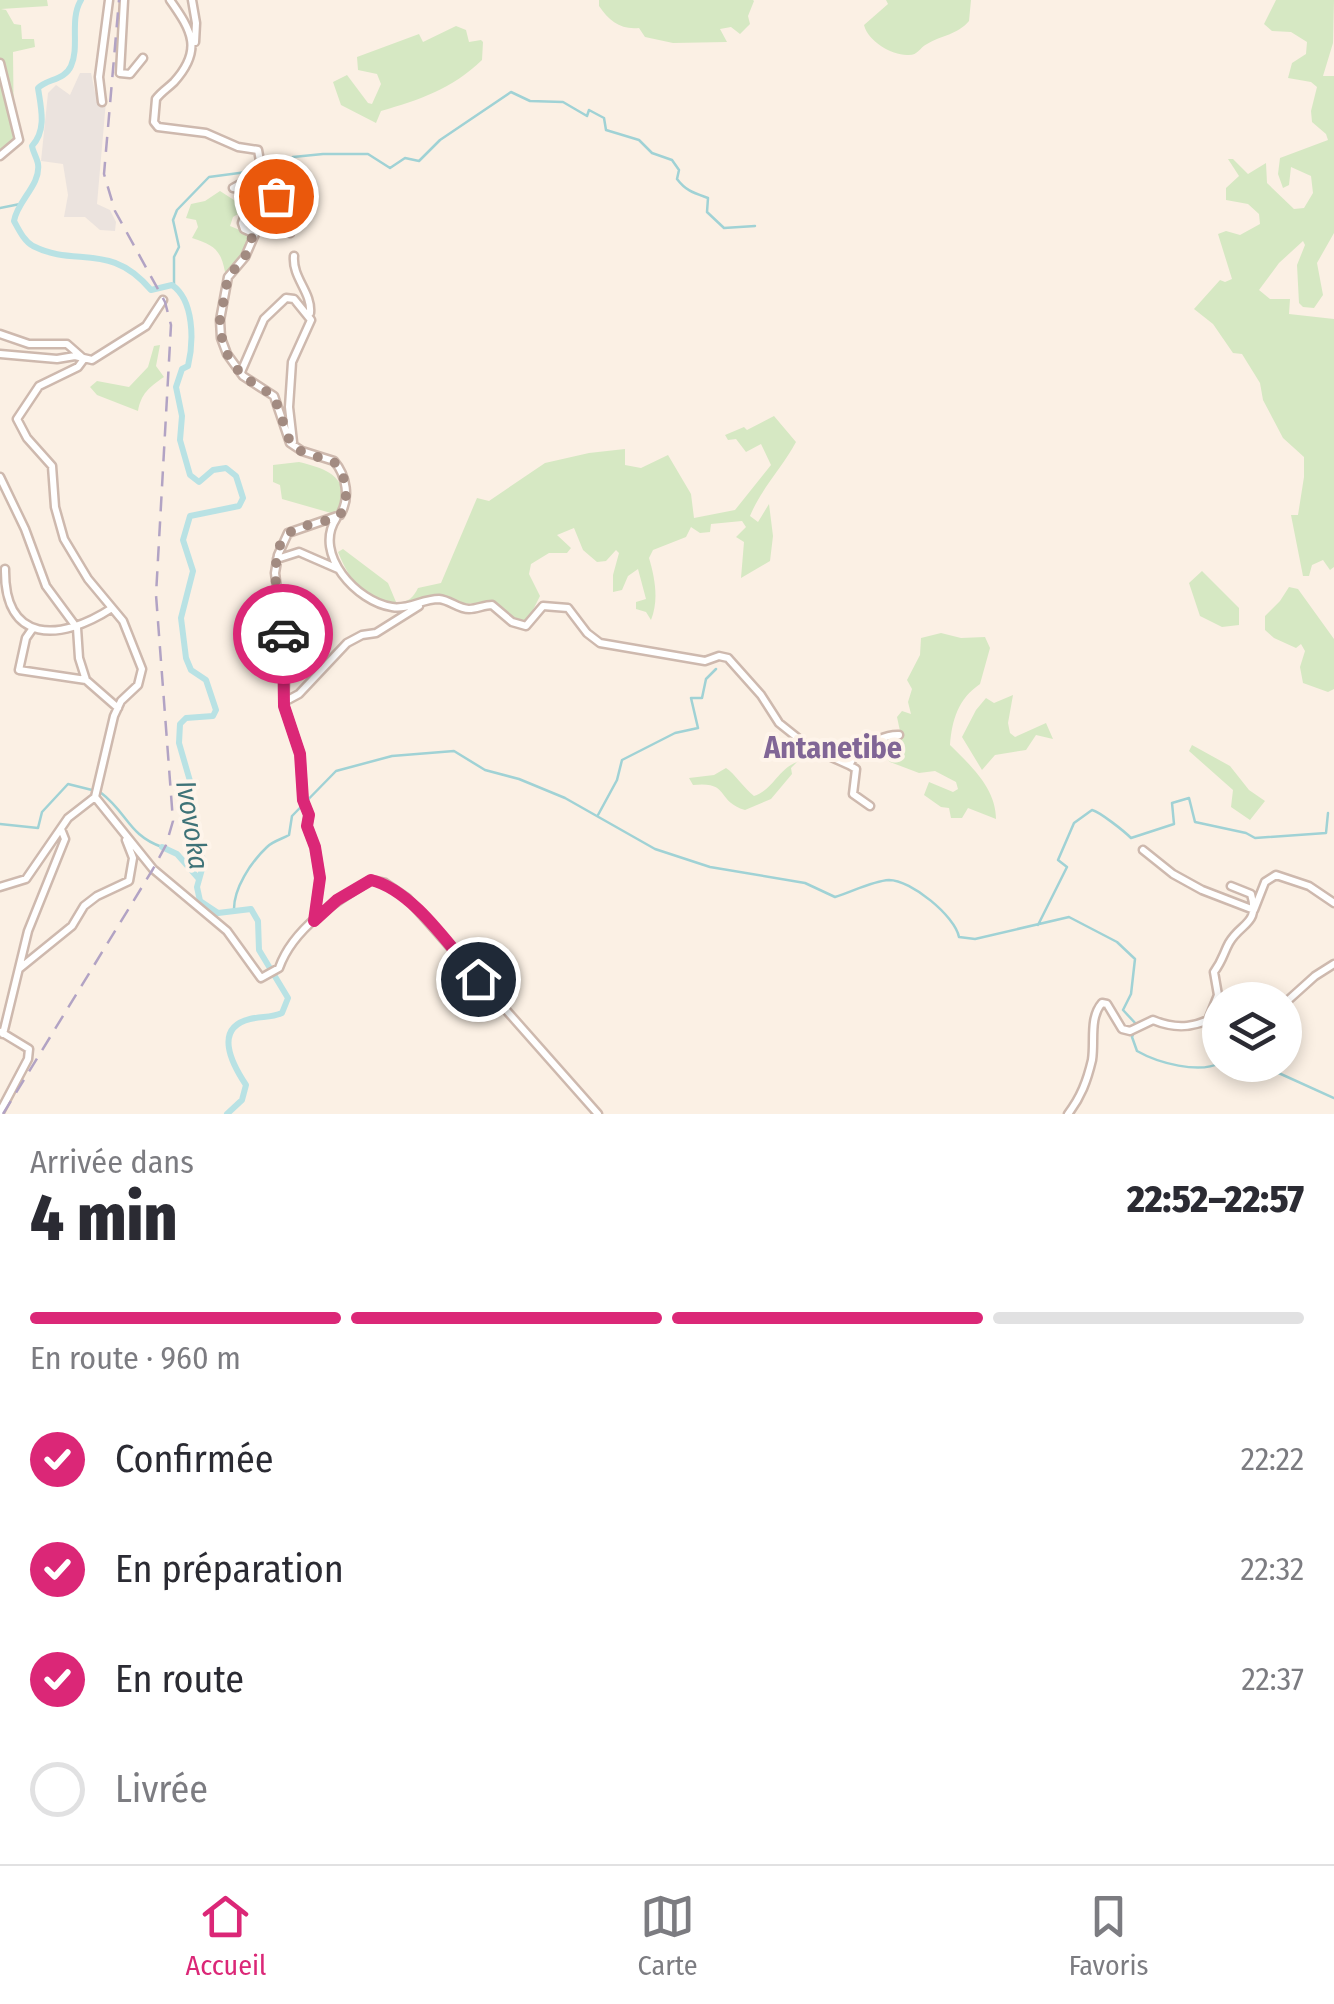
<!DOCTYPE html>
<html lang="fr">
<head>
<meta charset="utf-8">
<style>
  body { margin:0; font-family:"Fira Sans Condensed",sans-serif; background:#f2f2f3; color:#2b2b33; height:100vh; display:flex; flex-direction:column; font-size:38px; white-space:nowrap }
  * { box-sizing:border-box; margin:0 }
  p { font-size:32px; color:#7c7c81 }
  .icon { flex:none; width:55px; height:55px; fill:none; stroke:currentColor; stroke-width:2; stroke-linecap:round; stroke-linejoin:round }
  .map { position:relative; height:1114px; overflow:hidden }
  .sheet { display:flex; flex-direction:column; background:#fff; flex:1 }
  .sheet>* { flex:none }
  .buttons { position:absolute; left:1202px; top:982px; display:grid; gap:20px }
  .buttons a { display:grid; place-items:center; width:100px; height:100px; border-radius:50%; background:#fff; box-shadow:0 5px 15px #0003; font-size:50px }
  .pin { position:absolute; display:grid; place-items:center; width:85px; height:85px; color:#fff; margin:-42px; border:5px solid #fff; border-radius:50%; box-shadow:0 2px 10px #0007 }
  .courier { position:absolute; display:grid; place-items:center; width:100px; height:100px; margin:-50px; border:8px solid #db2777; border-radius:50%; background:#fff; color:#222; box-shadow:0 2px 12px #0007 }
  .summary em { font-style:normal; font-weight:800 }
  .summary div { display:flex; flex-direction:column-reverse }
  .summary { display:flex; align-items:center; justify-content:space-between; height:170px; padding:0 30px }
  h1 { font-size:65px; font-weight:800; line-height:75px }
  .bar { display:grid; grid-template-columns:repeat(4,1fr); gap:15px 10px; align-content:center; height:120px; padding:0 30px }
  .bar i { height:12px; border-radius:8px; background:#e1e1e2 }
  .bar .on { background:#db2777 }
  .bar p { grid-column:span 4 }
  ol { padding:0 30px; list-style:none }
  li { display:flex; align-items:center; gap:30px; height:110px }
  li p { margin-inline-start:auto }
  li .icon { padding:10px; border-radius:50%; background:#db2777; color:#fff; stroke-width:4 }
  li:last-child { color:#7c7c81 }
  li i { width:55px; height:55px; border:5px solid #e1e1e2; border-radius:50% }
  .dock { display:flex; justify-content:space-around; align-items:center; height:140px; border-top:2px solid #e1e1e2; background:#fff; font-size:28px; color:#7c7c81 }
  .dock a { display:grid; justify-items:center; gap:5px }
  .dock .on { color:#db2777 }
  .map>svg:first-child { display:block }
</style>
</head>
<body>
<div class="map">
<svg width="1334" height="1114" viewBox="0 0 1334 1114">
  <rect width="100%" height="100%" fill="#fbf0e4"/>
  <!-- industrial -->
  <path fill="#ebe3de" d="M 80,73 L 91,73 L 95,92 L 106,101 L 97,204 L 110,210 L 116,222 L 115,231 L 100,230 L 85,217 L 64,217 L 68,195 L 63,164 L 41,161 L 48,93 L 56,85 L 70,95 Z"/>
  <!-- green -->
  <path fill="#d6e8c3" d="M 0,0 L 47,0 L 48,6 L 1,9 L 6,10 L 14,24 L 21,25 L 22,39 L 34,39 L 35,47 L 13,52 L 14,144 L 0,154 Z
    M 599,0 L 753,0 L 754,1 L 748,16 L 750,24 L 740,34 L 731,27 L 720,29 L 727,42 L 673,43 L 645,37 L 639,28 C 621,30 609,21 599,6 Z
    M 886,0 L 971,0 L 969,21 C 957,35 942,35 927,44 C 919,48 918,56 907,55 C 891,55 868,41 864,25 L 888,4 Z
    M 1276,0 L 1334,0 L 1333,43 L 1323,76 L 1334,76 L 1334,233 L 1317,263 L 1323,295 L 1314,308 L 1303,307 L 1299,303 L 1297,265 L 1305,245 L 1303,241 L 1279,263 L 1259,290 L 1270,299 L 1290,299 L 1289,314 L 1334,319 L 1334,567 L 1330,570 L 1323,560 L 1312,565 L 1309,576 L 1303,576 L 1291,515 L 1298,515 L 1304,477 L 1304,457 L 1283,438 L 1263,400 L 1260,383 L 1242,354 L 1233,353 L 1213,324 L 1194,309 L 1220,280 L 1225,282 L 1232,279 L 1218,234 L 1226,231 L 1240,235 L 1260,224 L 1259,214 L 1248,204 L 1226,200 L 1226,188 L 1239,176 L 1228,159 L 1233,159 L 1248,174 L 1266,163 L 1267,183 L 1294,209 L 1304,208 L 1313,193 L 1311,176 L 1291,167 L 1289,185 L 1283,188 L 1278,174 L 1280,158 L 1328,140 L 1326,134 L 1312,122 L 1311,111 L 1317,87 L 1311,82 L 1288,78 L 1292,63 L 1306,54 L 1307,42 L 1291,32 L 1272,31 L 1264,24 Z
    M 456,26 L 466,30 L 469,42 L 481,40 L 483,42 L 482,60 C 452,89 419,100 381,111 L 376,123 L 341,105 L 333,82 L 347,75 L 368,103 L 372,104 L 381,84 L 377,74 L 358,70 L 357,57 L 419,34 L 423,42 Z
    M 220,191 L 237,202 L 247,201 L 243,216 L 238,214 L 233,217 L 230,226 L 254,236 L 239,263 L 229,272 L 225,272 C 221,249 213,245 192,238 L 198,227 L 196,220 L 186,218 L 191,204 L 205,201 Z
    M 160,345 L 156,366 L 164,377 C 149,387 141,394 138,411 L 97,395 L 90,387 L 97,381 L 129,387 L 148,367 L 154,346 Z
    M 774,416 L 796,442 C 782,468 761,489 750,516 L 758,522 L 769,504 L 773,536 L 770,561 L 741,578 L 744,542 L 736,537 L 746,527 L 742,521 L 711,524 L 710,532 L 700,533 L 691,527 L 686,537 L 653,550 L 649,558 C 655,578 659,600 651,620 L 646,612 L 636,609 L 636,602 L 646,599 L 638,569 L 628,576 L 622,590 L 613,592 L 613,575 L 619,553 L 616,550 L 606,561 L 597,562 L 583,550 L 574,528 L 557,535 L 571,548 L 567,553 L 549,553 L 531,564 L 529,574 L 540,596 L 528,620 L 518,621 L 490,602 L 464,604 L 442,598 L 425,600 L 403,612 C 368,594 354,592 338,552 L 343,549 L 388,583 L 396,602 C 408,603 413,598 418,588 L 441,583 L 477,498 L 489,501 L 545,463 L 589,453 L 625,449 L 625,465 L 641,468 L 668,455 L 691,494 L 694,518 L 735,510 L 771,465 L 761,444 L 746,452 L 736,439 L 728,440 L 725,435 L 744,427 L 747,430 Z
    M 299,462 C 329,469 353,479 338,515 L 282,499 L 280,485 L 273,482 L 273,465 Z
    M 1202,571 L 1239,608 L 1239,625 L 1222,627 L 1200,616 L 1189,583 Z
    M 1289,587 L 1298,589 L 1334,639 L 1334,689 L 1328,692 L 1303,683 L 1300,667 L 1305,651 L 1301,644 L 1296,648 L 1274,638 L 1265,630 L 1265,616 L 1280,601 Z
    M 941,633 L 961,638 L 985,637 L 990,648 L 980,684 C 958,699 952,720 950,745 C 970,765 996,788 996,819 L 968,808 L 962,818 L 951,818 L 949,808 L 941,807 L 924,795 L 929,782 L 953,792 L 958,789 L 956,782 L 935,771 L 919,773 L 890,762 L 882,754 L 888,740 L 900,731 L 897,717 L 902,711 L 911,714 L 908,702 L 912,689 L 907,680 L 920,655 L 921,638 Z
    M 1013,695 L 1008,723 L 1010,733 L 1015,737 L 1046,723 L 1053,739 L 1036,735 L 1026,750 L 995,755 L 982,770 L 962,737 L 976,710 L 986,698 L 994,703 Z
    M 1192,745 L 1230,766 L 1249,790 L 1265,801 L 1250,820 L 1231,807 L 1233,790 L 1189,751 Z
    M 797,762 L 791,768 L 792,774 L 771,799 L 745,810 C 715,801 731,781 693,785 L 689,778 L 714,775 L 726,768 C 734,773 744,788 754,796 C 773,790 778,769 797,762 Z"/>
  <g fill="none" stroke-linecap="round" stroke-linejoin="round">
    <!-- stream -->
    <path stroke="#a0d2d5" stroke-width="2.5" d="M 0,208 L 20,204
      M 174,286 L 174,257 L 179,247 L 173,220 L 177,210 L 209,177 L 283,167 L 293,157 L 323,154 L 368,154 L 390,168 L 405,158 L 419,161 L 440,140 L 511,92 L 530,101 L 563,102 L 587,116 L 589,110 L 604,118 L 606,130 L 639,140 L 652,153 L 672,160 L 679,170 L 677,179 C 686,191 694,193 708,198 L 707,212 L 724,228 L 755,226
      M 100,792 C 128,813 128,835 162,847
      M 598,815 L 617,780 L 622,760 L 675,733 L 698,728 L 691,698 L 702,698 L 706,679 L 716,669
      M 0,824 L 38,828 L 42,812 L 68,784 L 92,790
      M 234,911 C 233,889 251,862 267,847 C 273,841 282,839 289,835 L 292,816 L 336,771 L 392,756 L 454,751 L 485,770 L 519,779 L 565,798 L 655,849 L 710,867 L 805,883 L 835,897 C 852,892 872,881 889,880 C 911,880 955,916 959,937 L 975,939 L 1069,917 L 1117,942 L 1135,959 L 1131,994 L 1123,1010 L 1137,1025 L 1132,1037 L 1137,1051 C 1158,1063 1199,1074 1220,1063
      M 1038,925 L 1067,867 L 1058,860 L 1074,823 L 1092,810 C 1100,812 1124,831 1131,838 L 1174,824 L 1172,803 L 1189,798 L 1195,822 L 1246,833 L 1255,838 L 1326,833 L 1328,813
      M 1240,1065 L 1272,1070 L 1334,1098"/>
    <!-- river -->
    <path stroke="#b9e2e4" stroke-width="6" d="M 81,0 C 69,20 80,46 71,66 C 65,80 47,79 38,88 C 41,108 47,130 32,146 C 33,152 37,158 38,164 C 41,185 17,201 14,221 C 19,230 24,241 33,246 C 76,268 110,241 151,290 L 172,285 C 194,300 194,341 188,366 L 182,369 L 176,387 L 182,416 L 180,440 L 190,475 L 199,482 L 213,470 L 226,468 L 236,476 L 243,498 L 239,506 L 190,516 L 183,540 L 193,571 L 181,618 L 186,658 L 191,670 L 206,680 L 216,710 L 213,716 L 186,718 L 180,724 L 179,743 L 190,781 L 188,819 L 204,862 L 197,887 L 200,901 L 218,913 L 251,909 L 258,921 L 259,950 L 288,998 L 282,1013 C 271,1018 262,1016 250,1019 C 213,1028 232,1064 246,1085 L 242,1100 L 227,1114
      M 162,847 L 177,854 L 199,879"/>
    <!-- minor casing -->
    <g stroke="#ceb9ae" stroke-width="11">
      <path id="minor" d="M 124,0 L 120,73 L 130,74 L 143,58
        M 170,0 C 192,31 203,50 174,82 C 168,88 161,92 156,99 L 154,122 L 158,127 L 206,133 L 238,147 L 258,150 L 262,172 L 233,188 L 273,194 L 280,205 L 254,232
        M 192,0 L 196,23 L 195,42
        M 0,63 L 19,140 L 0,156
        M 102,102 L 99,77 L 109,0
        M 253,193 L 242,223 L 244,229 L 255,234 L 245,257 L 228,277 L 220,320 L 221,338 L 227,354 L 243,376 L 274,396 L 290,443 L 302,451 L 334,461 C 347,476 350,499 340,515 L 288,533 L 278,555 L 275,573 L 286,660 L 284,706 L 300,754 L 303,800 L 309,815 L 307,826 L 315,847 L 320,878 L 314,921
        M 281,204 L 291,221 L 290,233
        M 294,256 C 292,278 312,292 310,313
        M 0,334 L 29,344 L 67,344 L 84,359 L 78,367 L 39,386 L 17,419 L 27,438 L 52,466 L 55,507 L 64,539 L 88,579 L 123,621 L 142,669 L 138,685 L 121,701 L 114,716 L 95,797 L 68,818 L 26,879 L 0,887
        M 0,354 L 57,359 L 75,356 L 92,360 L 146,326 L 163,300
        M 241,372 L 264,319 L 286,298 L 294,299 L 311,320 L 292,362 L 289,407 L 293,442
        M 0,477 L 25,529 L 46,586 L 77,628 L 79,658 L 86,680 L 118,708
        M 336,519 C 313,554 357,602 392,607 C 408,610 422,599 439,599 C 450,600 458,609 469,609 C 477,609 484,605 492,605 L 512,622 L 526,626 L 543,606 L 568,608 L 587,633 L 600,643 L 705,661 L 719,656 L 728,658 L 761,695 L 779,723 L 809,747 L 849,765 L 857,752 L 865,752
        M 277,559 L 299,552 L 338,569
        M 5,569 C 4,644 60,642 112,608
        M 33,628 L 26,638 L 19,670 L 86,680
        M 286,701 L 299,694 L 347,643 L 362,635 L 376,633 L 419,606
        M 857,752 L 858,745 C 874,745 882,734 899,735
        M 849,765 L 856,769 L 853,794 L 870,806
        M 95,797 L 153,869 L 227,931 L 261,978 L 279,968 C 293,928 336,901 371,880 L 385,883 L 407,898 L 598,1114
        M 1143,850 L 1173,874 L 1202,890 L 1254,910 L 1265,882 L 1276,875 L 1309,886 L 1334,903
        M 19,969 L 72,926 L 84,906 L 97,896 L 129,881 L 133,858 L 126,840
        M 1285,1003 L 1315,976 L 1334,964
        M 1208,1020 L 1218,995 L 1214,972 C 1223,960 1223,954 1229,943 C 1241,922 1260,925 1251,894 L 1231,886
        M 3,1034 L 28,931 L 65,839 L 61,829
        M 0,1112 L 28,1059 L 29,1049 L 1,1032
        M 1068,1114 C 1081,1097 1087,1081 1092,1060 C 1095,1041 1089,1018 1102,1003 L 1107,1004 L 1122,1029 L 1130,1031 L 1153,1020 C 1177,1030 1198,1028 1220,1013"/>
    </g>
    <!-- minor -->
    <use href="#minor" stroke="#fff" stroke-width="6"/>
    <!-- rail -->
    <path stroke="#b2a3c4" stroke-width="2.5" stroke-dasharray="15 10" stroke-linecap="butt" d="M 3,1114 L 153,869 L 166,845 L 173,821 L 156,595 L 171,325 L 165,302 L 115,211 L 104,174 L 119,0"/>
  </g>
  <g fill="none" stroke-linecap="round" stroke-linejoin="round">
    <!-- done -->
    <path stroke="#a28b81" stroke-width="10" stroke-dasharray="0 18" d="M 276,196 L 280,205 L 254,232 L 245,257 L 228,277 L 220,320 L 222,338 L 227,354 L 242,376 L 274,396 L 290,442 L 302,452 L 334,462 C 347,476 350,498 340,515 C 325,524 301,523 288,534 C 267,550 278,611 283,634"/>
    <!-- route -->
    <path stroke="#db2777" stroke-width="12" d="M 283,634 L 284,706 L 300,754 L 303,800 L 309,815 L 307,826 L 315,847 L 320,878 L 314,921 L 337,900 L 371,880 C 413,890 450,947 478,979"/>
  </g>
  <g text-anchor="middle" stroke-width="8" stroke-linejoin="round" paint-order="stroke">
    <!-- water labels -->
    <g font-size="28" font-style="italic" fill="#3f7378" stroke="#fef4ea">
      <text transform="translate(193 825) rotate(81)" y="10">Ivovoka</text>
    </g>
    <!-- quarter labels -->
    <g font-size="30" font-weight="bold" fill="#816696" stroke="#fef4ea">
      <text x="833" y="758">Antanetibe</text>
    </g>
  </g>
</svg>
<div class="buttons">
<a><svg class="icon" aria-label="layers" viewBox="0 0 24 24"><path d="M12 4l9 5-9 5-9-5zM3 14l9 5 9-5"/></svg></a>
</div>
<div class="pin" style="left:276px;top:196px;background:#ea580c"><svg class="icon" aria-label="bag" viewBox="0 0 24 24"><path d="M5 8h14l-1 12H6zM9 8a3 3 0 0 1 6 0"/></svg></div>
<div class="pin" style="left:478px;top:979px;background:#1f2937"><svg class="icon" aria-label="home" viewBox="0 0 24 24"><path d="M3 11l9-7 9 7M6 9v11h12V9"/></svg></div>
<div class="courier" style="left:283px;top:634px"><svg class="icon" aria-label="car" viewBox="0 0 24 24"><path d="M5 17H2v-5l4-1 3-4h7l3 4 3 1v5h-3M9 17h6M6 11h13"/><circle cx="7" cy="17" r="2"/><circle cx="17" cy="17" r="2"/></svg></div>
</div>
<section class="sheet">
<div class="summary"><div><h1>4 min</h1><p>Arrivée dans</p></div><em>22:52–22:57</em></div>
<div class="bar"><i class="on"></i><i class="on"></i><i class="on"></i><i></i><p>En route · 960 m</p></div>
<ol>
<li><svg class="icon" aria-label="check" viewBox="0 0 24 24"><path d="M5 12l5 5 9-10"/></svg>Confirmée<p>22:22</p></li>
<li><svg class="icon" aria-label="check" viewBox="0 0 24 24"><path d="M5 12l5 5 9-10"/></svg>En préparation<p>22:32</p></li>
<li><svg class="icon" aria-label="check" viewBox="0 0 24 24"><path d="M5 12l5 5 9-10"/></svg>En route<p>22:37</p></li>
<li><i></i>Livrée</li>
</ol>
</section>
<nav class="dock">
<a class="on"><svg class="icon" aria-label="home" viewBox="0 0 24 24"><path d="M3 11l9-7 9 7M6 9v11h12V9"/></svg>Accueil</a>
<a><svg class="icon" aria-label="map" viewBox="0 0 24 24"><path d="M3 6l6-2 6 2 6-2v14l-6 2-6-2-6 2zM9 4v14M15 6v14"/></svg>Carte</a>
<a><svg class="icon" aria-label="saved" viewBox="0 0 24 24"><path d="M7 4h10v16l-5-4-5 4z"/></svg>Favoris</a>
</nav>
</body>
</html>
